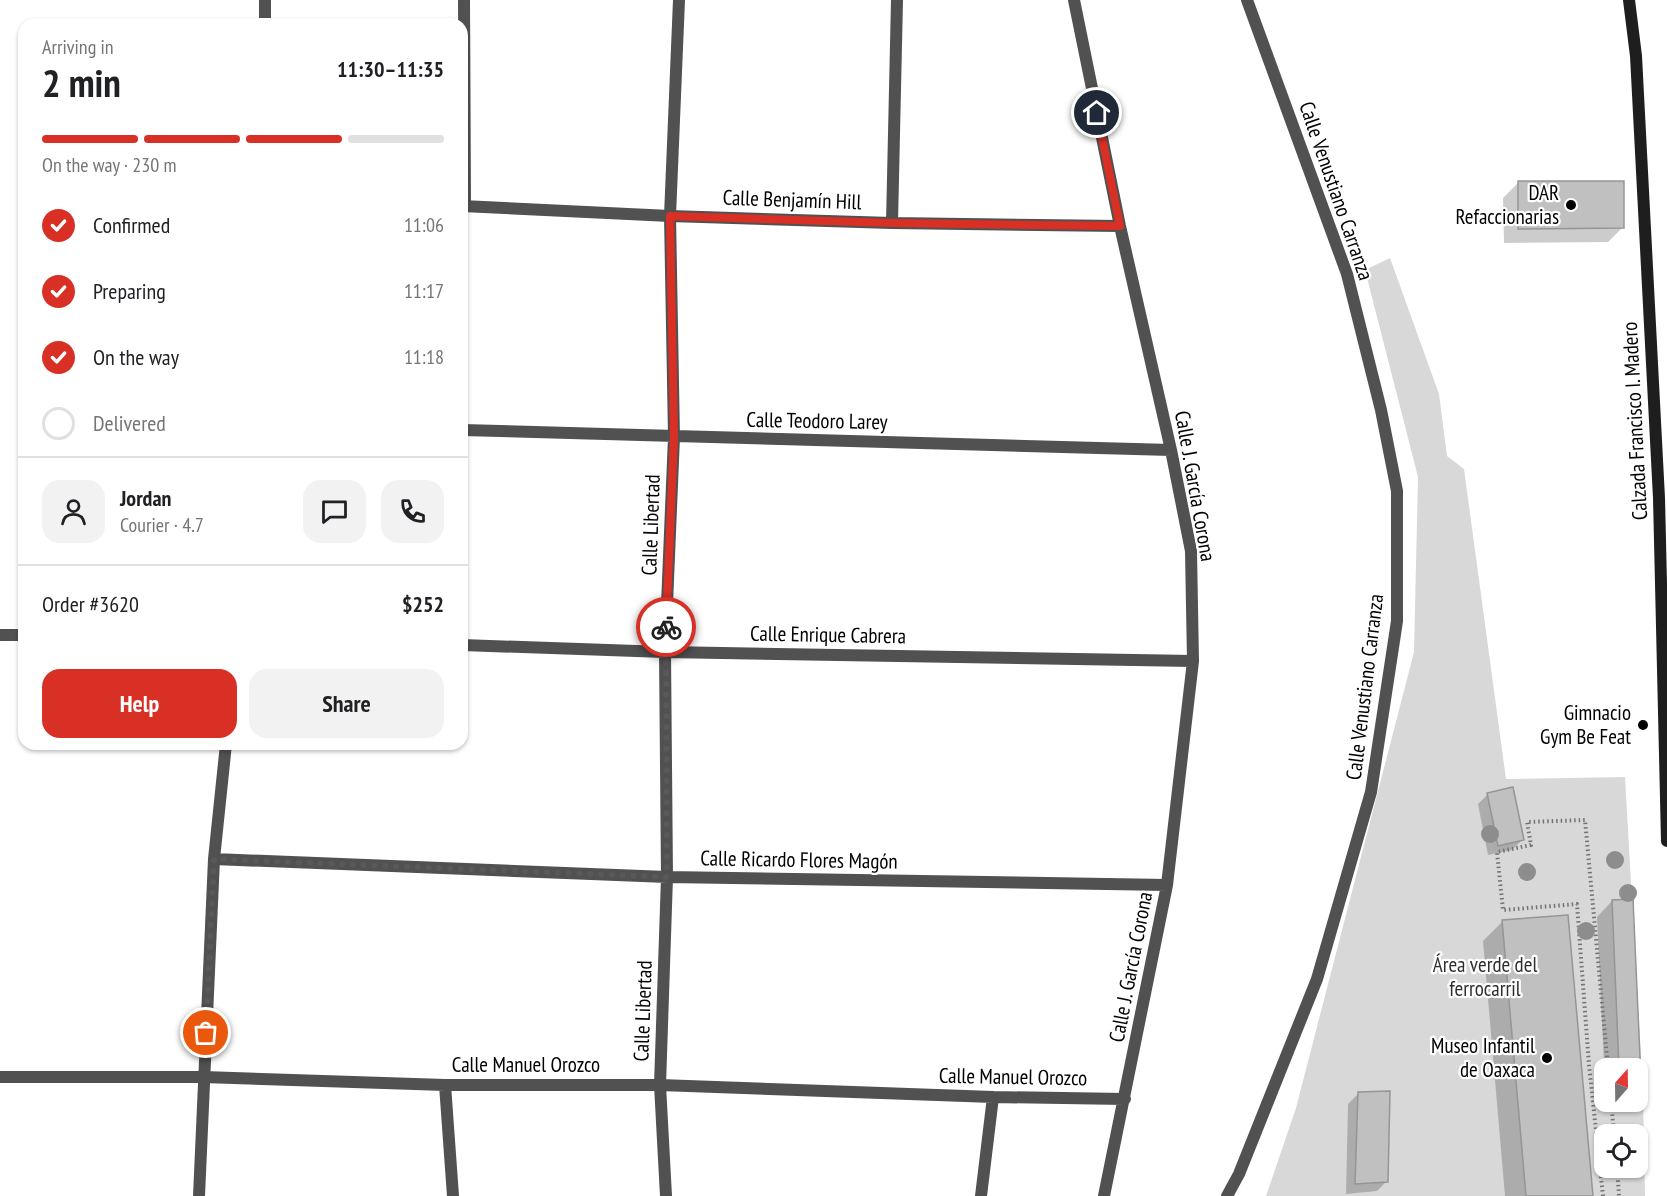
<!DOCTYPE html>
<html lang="en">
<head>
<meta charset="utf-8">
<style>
  body { margin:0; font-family:"PT Sans Narrow",sans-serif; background:#f2f2f2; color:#202124; height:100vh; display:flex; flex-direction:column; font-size:22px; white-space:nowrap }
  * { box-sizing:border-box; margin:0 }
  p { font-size:20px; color:#757577 }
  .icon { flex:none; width:33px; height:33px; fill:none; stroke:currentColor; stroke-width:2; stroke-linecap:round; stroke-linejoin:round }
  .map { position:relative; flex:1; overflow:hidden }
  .panel { position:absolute; left:18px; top:18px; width:450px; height:732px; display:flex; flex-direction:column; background:#fff; border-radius:18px; box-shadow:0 2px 4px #0004 }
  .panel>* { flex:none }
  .needle { width:39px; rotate:20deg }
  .tools { position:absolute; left:1594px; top:1058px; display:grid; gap:12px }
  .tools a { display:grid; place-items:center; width:54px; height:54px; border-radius:12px; background:#fff; box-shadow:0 2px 4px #0004; font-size:30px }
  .pin { position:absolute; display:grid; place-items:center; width:51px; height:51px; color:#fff; margin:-26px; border:3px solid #fff; border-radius:50%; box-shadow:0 2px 6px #0007 }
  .courier { position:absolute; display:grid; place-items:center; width:60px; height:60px; margin:-30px; border:4px solid #d93025; border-radius:50%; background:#fff; color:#222; box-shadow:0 2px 8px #0007 }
  .headline em { font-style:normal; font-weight:600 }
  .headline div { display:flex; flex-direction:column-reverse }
  .headline { display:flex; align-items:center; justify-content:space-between; height:102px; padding:0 24px }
  h1 { font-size:39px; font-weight:600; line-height:45px }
  .bar { display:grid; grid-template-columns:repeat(4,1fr); gap:9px 6px; align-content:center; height:72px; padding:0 24px }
  .bar i { height:8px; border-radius:4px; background:#e0e0e0 }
  .bar .on { background:#d93025 }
  .bar p { grid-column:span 4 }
  .line { display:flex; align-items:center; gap:15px; padding:0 24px; border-top:2px solid #e0e0e0 }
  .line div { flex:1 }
  .round { display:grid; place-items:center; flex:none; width:63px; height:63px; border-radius:18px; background:#f2f2f2 }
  ol { padding:0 24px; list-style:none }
  li { display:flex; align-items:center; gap:18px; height:66px }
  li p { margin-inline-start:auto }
  li .icon { padding:6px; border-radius:50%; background:#d93025; color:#fff; stroke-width:4 }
  li:last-child { color:#757577 }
  li i { width:33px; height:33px; border:3px solid #e0e0e0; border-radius:50% }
  .action { display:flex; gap:12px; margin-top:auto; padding:12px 24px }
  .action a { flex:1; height:69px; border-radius:18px; background:#d93025; color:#fff; font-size:24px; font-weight:600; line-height:69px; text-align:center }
  .action a+a { background:#f2f2f2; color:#202124 }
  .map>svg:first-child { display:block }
</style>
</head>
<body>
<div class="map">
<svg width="1667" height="1196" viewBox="0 0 1667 1196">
  <rect width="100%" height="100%" fill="#fff"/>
  <!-- green -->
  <path fill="#d8d8d8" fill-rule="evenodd" d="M 1390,258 L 1439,394 L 1447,456 L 1464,469 L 1506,779 L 1625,777 L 1643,1094 L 1645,1196 L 1266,1196 L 1296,1108 L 1414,652 L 1418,477 L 1365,270 ZM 1605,1068 L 1638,1068 L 1638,1101 L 1605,1101 ZM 1605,1134 L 1638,1134 L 1638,1167 L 1605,1167 Z"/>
  <!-- shadow -->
  <path fill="#0003" d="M 1518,183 L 1623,227 L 1608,242 L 1504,243 L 1503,198 Z
    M 1488,794 L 1522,840 L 1512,850 L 1488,855 L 1478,804 Z
    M 1612,901 L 1631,901 L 1640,1080 L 1638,1081 L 1638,1068 L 1605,1068 L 1605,1085 L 1597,917 Z
    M 1503,921 L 1591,1196 L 1505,1196 L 1483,941 Z
    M 1358,1094 L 1387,1181 L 1377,1191 L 1346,1194 L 1348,1104 Z"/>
  <!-- building -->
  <path fill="#c0c0c0" stroke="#959595" stroke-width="1.5" d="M 1518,181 L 1624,181 L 1624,228 L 1518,229 Z
    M 1513,787 L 1524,840 L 1498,846 L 1487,793 Z
    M 1633,899 L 1641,1080 L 1638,1081 L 1638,1068 L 1619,1068 L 1612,900 Z
    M 1568,915 L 1593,1196 L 1526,1196 L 1502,920 Z
    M 1390,1091 L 1388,1182 L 1355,1184 L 1358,1092 Z"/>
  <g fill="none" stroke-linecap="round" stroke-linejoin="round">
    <!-- path -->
    <path stroke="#737373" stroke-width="4" stroke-dasharray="1.5 3" stroke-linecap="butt" d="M 1611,1101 L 1614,1134
      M 1617,1167 L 1619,1196
      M 1603,1196 L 1589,1065 L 1577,904 L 1503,910 L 1497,852 L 1531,845 L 1527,822 L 1585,820 L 1608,1068"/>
    <!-- street -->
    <path stroke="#515151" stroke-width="12" d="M 464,0 L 465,206
      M 1074,0 L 1120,226 L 1171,450 L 1191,551 L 1193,661 L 1167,885 L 1104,1196
      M 265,24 L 265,0
      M 462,206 L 670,216 L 892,223 L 1120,226
      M 892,223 L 897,0
      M 462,430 L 1171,450
      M 0,635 L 24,635
      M 462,645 L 665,652 L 1193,661
      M 214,859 L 667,877 L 1167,885
      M 0,1077 L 203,1077 L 445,1085 L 660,1085 L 993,1097 L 1125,1099
      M 445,1085 L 453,1196
      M 199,1196 L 214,859 L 226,744
      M 666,1196 L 660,1085 L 667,877 L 665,652 L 674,437 L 670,216 L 679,0
      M 981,1196 L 993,1097
      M 1227,1196 L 1239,1174 L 1317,979 L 1371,792 L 1397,621 L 1397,491 L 1381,410 L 1347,274 L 1247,0"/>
    <!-- secondary -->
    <path stroke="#1e1e1e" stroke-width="12" d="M 1629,0 L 1636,56 L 1659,498 L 1667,841"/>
  </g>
  <!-- trees -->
  <g fill="#8d8d8d">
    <circle cx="1490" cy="834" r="9"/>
    <circle cx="1615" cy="860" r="9"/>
    <circle cx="1527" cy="872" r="9"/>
    <circle cx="1628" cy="893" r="9"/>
    <circle cx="1586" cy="931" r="9"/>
  </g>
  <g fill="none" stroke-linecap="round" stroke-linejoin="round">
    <!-- done -->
    <path stroke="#595959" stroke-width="6" stroke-dasharray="0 10.8" d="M 206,1033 L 214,859 L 667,877 L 666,627"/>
    <!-- route -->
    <path stroke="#d93025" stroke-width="8" d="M 666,627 L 674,437 L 670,216 L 892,223 L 1120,226 L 1097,113"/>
  </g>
  <!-- markers -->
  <g fill="#000" stroke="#fff" stroke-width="2">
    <circle cx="1571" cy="205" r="6"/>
    <circle cx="1643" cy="725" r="6"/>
    <circle cx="1547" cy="1058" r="6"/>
  </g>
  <g text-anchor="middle" stroke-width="4.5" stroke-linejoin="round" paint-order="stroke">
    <!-- street labels -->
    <g font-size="21" fill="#000" stroke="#fff">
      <text transform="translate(1336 191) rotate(71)" y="7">Calle Venustiano Carranza</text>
      <text transform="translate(792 200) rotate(2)" y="7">Calle Benjamín Hill</text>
      <text transform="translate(817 421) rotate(1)" y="7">Calle Teodoro Larey</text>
      <text transform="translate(1635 421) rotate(-93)" y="7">Calzada Francisco I. Madero</text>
      <text transform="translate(1195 486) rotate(80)" y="7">Calle J. García Corona</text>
      <text transform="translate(651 525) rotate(-88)" y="7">Calle Libertad</text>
      <text transform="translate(828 635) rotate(1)" y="7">Calle Enrique Cabrera</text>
      <text transform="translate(1365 687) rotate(-83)" y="7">Calle Venustiano Carranza</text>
      <text transform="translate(799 860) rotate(1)" y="7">Calle Ricardo Flores Magón</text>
      <text transform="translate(1131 967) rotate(-79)" y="7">Calle J. García Corona</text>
      <text transform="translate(643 1011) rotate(-88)" y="7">Calle Libertad</text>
      <text x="526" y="1072">Calle Manuel Orozco</text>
      <text transform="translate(1013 1077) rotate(1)" y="7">Calle Manuel Orozco</text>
    </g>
    <!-- poi labels -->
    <g font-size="21" fill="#000" stroke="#fff" text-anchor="end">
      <text x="1559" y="200">DAR<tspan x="1559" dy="24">Refaccionarias</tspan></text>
      <text x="1631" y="720">Gimnacio<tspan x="1631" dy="24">Gym Be Feat</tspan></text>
      <text x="1535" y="1053">Museo Infantil<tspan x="1535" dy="24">de Oaxaca</tspan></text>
    </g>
    <!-- park labels -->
    <g font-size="21" fill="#2f2f2f" stroke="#fff">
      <text x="1485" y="972">Área verde del<tspan x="1485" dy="24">ferrocarril</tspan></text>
    </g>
  </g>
</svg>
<div class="tools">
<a><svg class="needle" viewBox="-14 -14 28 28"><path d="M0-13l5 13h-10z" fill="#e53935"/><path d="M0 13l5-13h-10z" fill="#757577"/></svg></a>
<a><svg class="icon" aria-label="locate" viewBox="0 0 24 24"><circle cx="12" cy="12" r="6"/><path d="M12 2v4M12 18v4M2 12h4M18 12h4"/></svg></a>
</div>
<div class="pin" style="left:206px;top:1033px;background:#ea580c"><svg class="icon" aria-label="bag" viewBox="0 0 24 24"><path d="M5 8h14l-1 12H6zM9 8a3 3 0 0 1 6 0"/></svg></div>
<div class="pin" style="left:1097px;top:113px;background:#1f2937"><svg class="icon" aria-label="home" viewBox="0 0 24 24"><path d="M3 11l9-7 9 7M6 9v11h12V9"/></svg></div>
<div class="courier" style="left:666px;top:627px"><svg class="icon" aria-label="bike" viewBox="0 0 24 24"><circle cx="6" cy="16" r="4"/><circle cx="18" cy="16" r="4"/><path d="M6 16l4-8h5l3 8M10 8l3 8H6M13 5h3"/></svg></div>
<section class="panel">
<div class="headline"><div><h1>2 min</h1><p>Arriving in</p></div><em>11:30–11:35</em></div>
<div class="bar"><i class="on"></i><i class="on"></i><i class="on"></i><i></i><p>On the way · 230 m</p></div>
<ol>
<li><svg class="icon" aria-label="check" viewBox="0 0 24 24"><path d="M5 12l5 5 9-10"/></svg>Confirmed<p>11:06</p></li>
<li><svg class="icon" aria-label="check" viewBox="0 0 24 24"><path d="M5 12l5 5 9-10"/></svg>Preparing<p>11:17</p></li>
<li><svg class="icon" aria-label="check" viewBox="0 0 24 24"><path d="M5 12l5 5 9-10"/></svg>On the way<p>11:18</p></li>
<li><i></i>Delivered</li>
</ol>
<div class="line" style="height:108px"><a class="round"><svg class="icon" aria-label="person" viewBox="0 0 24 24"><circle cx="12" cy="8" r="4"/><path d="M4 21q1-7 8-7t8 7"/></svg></a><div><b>Jordan</b><p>Courier · 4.7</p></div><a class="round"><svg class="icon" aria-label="chat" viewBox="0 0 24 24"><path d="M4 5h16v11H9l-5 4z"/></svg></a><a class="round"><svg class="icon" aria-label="phone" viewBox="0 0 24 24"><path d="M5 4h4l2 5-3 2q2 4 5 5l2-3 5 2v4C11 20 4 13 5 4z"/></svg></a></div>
<div class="line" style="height:78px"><div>Order #3620</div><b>$252</b></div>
<div class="action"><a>Help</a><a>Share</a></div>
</section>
</div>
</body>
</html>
